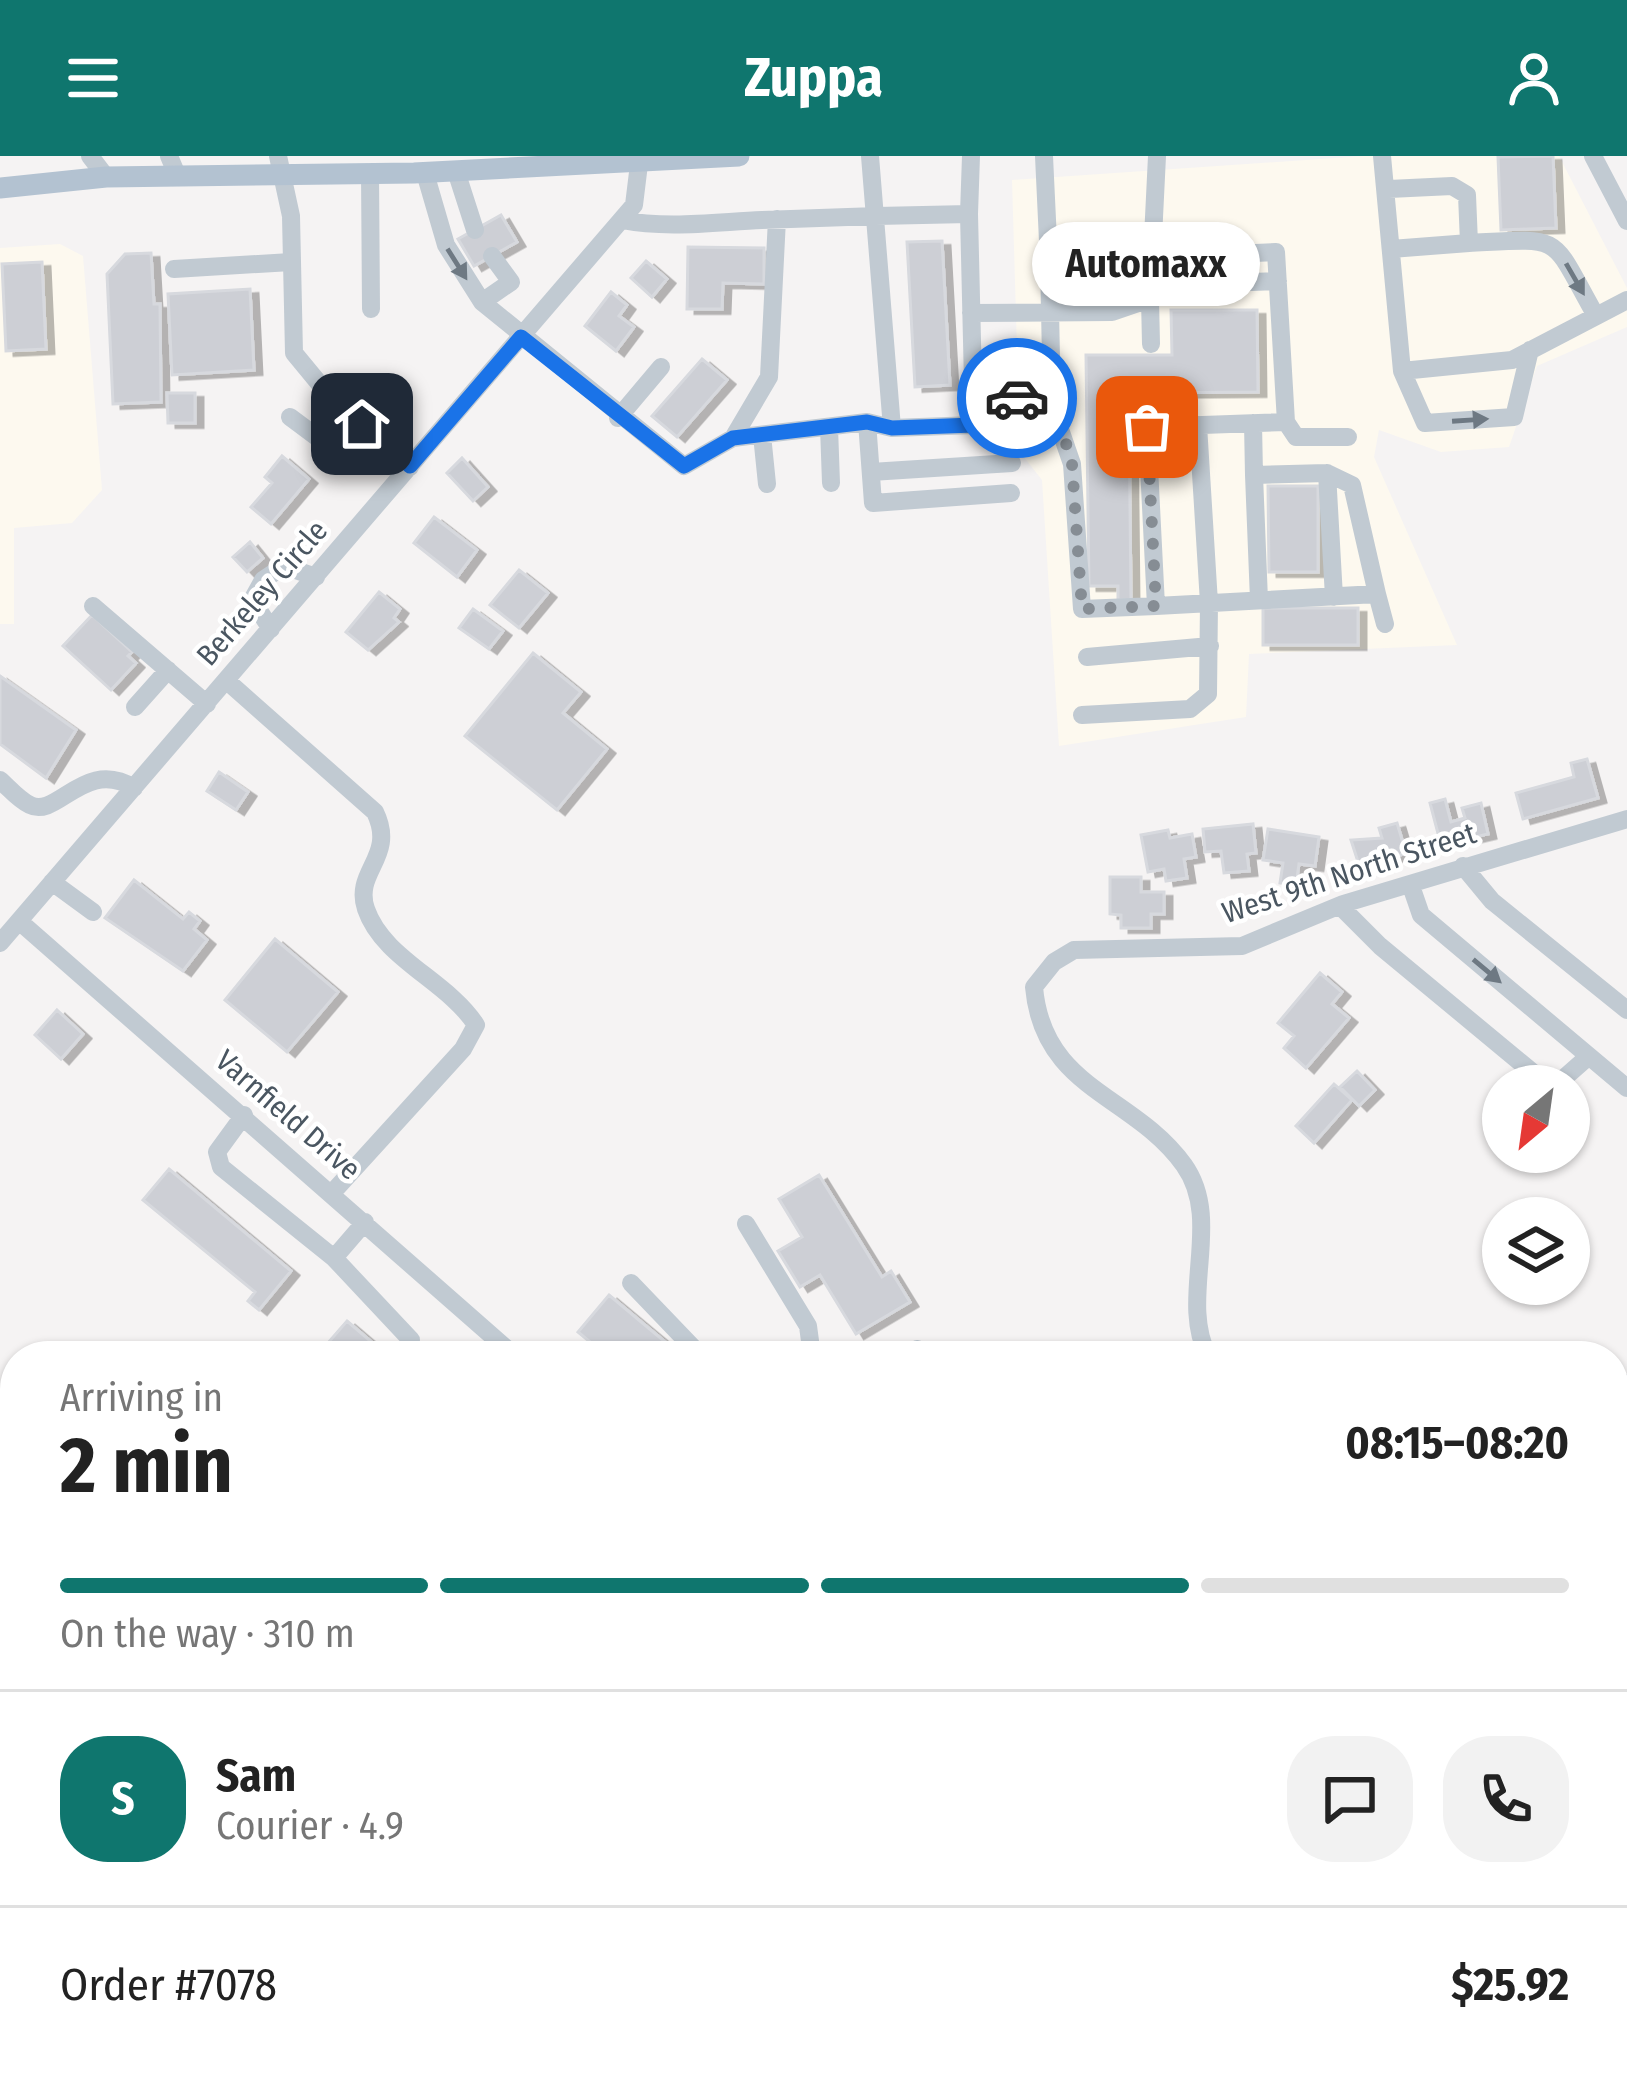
<!DOCTYPE html>
<html lang="en">
<head>
<meta charset="utf-8">
<style>
  body { margin:0; font-family:"Fira Sans Condensed",sans-serif; background:#f2f2f2; color:#222; height:100vh; display:flex; flex-direction:column; font-size:45px; white-space:nowrap }
  * { box-sizing:border-box; margin:0 }
  p { font-size:39px; color:#767676 }
  .icon { flex:none; width:66px; height:66px; fill:none; stroke:currentColor; stroke-width:2; stroke-linecap:round; stroke-linejoin:round }
  .map { position:relative; flex:1; overflow:hidden }
  .sheet { position:absolute; left:0px; top:1185px; width:1629px; height:747px; display:flex; flex-direction:column; background:#fff; border-radius:48px 48px 0 0; box-shadow:0 3px 9px #0004 }
  .sheet>* { flex:none }
  .needle { width:78px; rotate:209deg }
  .tools { position:absolute; left:1482px; top:909px; display:grid; gap:24px }
  .tools a { display:grid; place-items:center; width:108px; height:108px; border-radius:50%; background:#fff; box-shadow:0 3px 9px #0004; font-size:60px }
  .pin { position:absolute; display:grid; place-items:center; width:102px; height:102px; color:#fff; margin:-51px; border-radius:24px; box-shadow:0 6px 18px #0006 }
  .courier { position:absolute; display:grid; place-items:center; width:120px; height:120px; margin:-60px; border:9px solid #1a73e8; border-radius:50%; background:#fff; color:#222; box-shadow:0 3px 15px #0007 }
  .bubble { position:absolute; height:84px; border-radius:42px; background:#fff; box-shadow:0 3px 9px #0004; font-size:39px; font-weight:700; line-height:84px; text-align:center }
  .headline em { font-style:normal; font-weight:700 }
  .headline div { display:flex; flex-direction:column-reverse }
  .headline { display:flex; align-items:center; justify-content:space-between; height:204px; padding:0 60px }
  h1 { font-size:78px; font-weight:700; line-height:90px }
  .bar { display:grid; grid-template-columns:repeat(4,1fr); gap:18px 12px; align-content:center; height:144px; padding:0 60px }
  .bar i { height:15px; border-radius:9px; background:#e0e0e0 }
  .bar .on { background:#0f766e }
  .bar p { grid-column:span 4 }
  .line { display:flex; align-items:center; gap:30px; padding:0 60px; border-top:3px solid #e0e0e0 }
  .line div { flex:1 }
  .round { display:grid; place-items:center; flex:none; width:126px; height:126px; border-radius:48px; background:#f2f2f2 }
  header { display:flex; justify-content:space-between; align-items:center; height:156px; padding:0 60px; background:#0f766e; color:#fff; font-size:54px; font-weight:700 }
  .map>svg:first-child { display:block }
</style>
</head>
<body>
<header><svg class="icon" aria-label="menu" viewBox="0 0 24 24"><path d="M4 6h16M4 12h16M4 18h16"/></svg>Zuppa<svg class="icon" aria-label="person" viewBox="0 0 24 24"><circle cx="12" cy="8" r="4"/><path d="M4 21q1-7 8-7t8 7"/></svg></header>
<div class="map">
<svg width="1627" height="1930" viewBox="0 0 1627 1930">
  <defs>
    <filter id="shadow"><feDropShadow dx="8" dy="4.5" stdDeviation="0" flood-color="#0004"/></filter>
  </defs>
  <rect width="100%" height="100%" fill="#f5f3f3"/>
  <!-- commercial -->
  <path fill="#fdf9ef" d="M 1364,0 L 1559,0 L 1627,132 L 1627,171 L 1537,210 L 1509,291 L 1441,296 L 1379,274 L 1374,301 L 1457,489 L 1249,498 L 1246,561 L 1059,590 L 1042,324 L 1020,296 L 1012,24 Z
    M 60,88 L 83,100 L 102,334 L 72,367 L 14,372 L 14,468 L 0,468 L 0,92 Z"/>
  <!-- green -->
  <path fill="#c3f1d5" d="M 989,1917 L 1105,1917 L 1110,1930 L 991,1930 Z"/>
  <!-- building -->
  <path fill="#cdcfd5" stroke="#d7d9de" stroke-width="3" filter="url(#shadow)" d="M 1553,0 L 1556,72 L 1501,74 L 1498,1 Z
    M 501,59 L 517,86 L 474,110 L 458,83 Z
    M 942,85 L 950,229 L 915,231 L 907,86 Z
    M 688,91 L 764,92 L 764,128 L 723,127 L 722,153 L 687,153 Z
    M 151,97 L 154,148 L 160,148 L 161,246 L 113,248 L 107,118 L 125,98 Z
    M 646,105 L 667,123 L 652,141 L 631,122 Z
    M 42,106 L 46,193 L 6,195 L 2,108 Z
    M 250,133 L 254,214 L 172,219 L 168,138 Z
    M 611,136 L 627,149 L 619,160 L 634,171 L 616,195 L 585,170 Z
    M 1171,154 L 1257,154 L 1258,236 L 1140,237 L 1140,256 L 1129,256 L 1131,444 L 1118,444 L 1118,430 L 1089,430 L 1086,199 L 1172,199 Z
    M 702,203 L 727,224 L 677,281 L 652,260 Z
    M 167,237 L 195,237 L 195,267 L 168,267 Z
    M 282,300 L 309,323 L 271,368 L 251,351 L 272,327 L 265,321 Z
    M 462,302 L 488,331 L 473,345 L 447,317 Z
    M 1268,330 L 1318,330 L 1318,416 L 1269,416 Z
    M 434,361 L 477,394 L 457,421 L 414,387 Z
    M 250,386 L 263,402 L 247,416 L 233,401 Z
    M 519,414 L 548,437 L 519,472 L 490,449 Z
    M 379,436 L 400,453 L 394,462 L 399,466 L 368,494 L 346,476 Z
    M 1263,452 L 1358,452 L 1358,489 L 1263,489 Z
    M 473,453 L 503,475 L 489,493 L 459,472 Z
    M 92,459 L 132,496 L 128,500 L 136,507 L 111,534 L 63,490 Z
    M 533,497 L 581,536 L 563,557 L 607,593 L 557,654 L 465,580 Z
    M 0,520 L 76,574 L 46,622 L 0,588 Z
    M 1587,603 L 1598,642 L 1523,663 L 1516,637 L 1574,621 L 1571,607 Z
    M 219,616 L 248,636 L 236,654 L 207,635 Z
    M 1445,643 L 1451,666 L 1465,662 L 1462,652 L 1481,647 L 1488,678 L 1441,689 L 1430,647 Z
    M 1397,667 L 1406,697 L 1360,712 L 1351,684 L 1382,682 L 1379,672 Z
    M 1253,668 L 1256,697 L 1247,698 L 1249,715 L 1224,717 L 1221,695 L 1205,696 L 1203,673 Z
    M 1268,673 L 1319,681 L 1315,710 L 1299,708 L 1296,729 L 1280,727 L 1283,707 L 1263,704 Z
    M 1168,674 L 1170,682 L 1192,678 L 1196,701 L 1184,703 L 1187,722 L 1166,725 L 1164,713 L 1148,716 L 1141,679 Z
    M 1110,721 L 1141,721 L 1141,736 L 1164,736 L 1164,758 L 1151,758 L 1151,772 L 1121,772 L 1121,759 L 1110,758 Z
    M 134,724 L 183,763 L 189,756 L 200,765 L 194,773 L 207,784 L 183,815 L 105,762 Z
    M 275,783 L 338,836 L 287,896 L 225,844 Z
    M 1320,817 L 1342,836 L 1332,848 L 1349,862 L 1306,912 L 1284,892 L 1294,880 L 1278,867 Z
    M 57,854 L 83,878 L 61,903 L 35,879 Z
    M 1357,915 L 1375,934 L 1359,950 L 1340,931 Z
    M 1334,928 L 1352,944 L 1314,987 L 1296,970 Z
    M 169,1013 L 291,1115 L 259,1154 L 248,1145 L 255,1136 L 143,1044 Z
    M 819,1019 L 882,1121 L 891,1115 L 910,1146 L 856,1178 L 820,1119 L 800,1131 L 778,1095 L 802,1081 L 779,1043 Z
    M 609,1139 L 670,1190 L 662,1200 L 607,1200 L 578,1176 Z
    M 347,1165 L 388,1200 L 325,1200 L 320,1196 Z
    M 0,1868 L 15,1870 L 15,1917 L 100,1917 L 97,1930 L 64,1930 L 29,1919 L 27,1928 L 0,1923 Z
    M 166,1917 L 215,1917 L 206,1920 L 205,1928 L 165,1921 Z
    M 651,1917 L 716,1917 L 707,1930 L 670,1930 Z
    M 1140,1917 L 1335,1917 L 1344,1930 L 1148,1930 Z"/>
  <g fill="none" stroke-linecap="round" stroke-linejoin="round">
    <!-- minor -->
    <path stroke="#c1cad2" stroke-width="18" d="M 90,0 L 106,21
      M 169,0 L 177,19
      M 278,0 L 291,60 L 294,197 L 327,237 L 410,311
      M 1044,0 L 1049,106
      M 1382,0 L 1402,215 L 1425,267 L 1514,261 L 1530,194
      M 1593,0 L 1627,65
      M 456,15 L 475,74
      M 370,17 L 371,153
      M 425,17 L 446,89 L 482,146 L 684,310 L 733,282 L 769,221 L 777,63
      M 1389,33 L 1452,30 L 1467,39 L 1469,87 L 1391,93
      M 969,58 L 971,0
      M 622,64 C 667,73 716,66 762,64 C 831,61 900,59 969,58 L 974,269 L 892,272 L 870,0
      M 1469,87 C 1566,82 1549,77 1596,160
      M 1276,96 L 1286,266 L 1147,271 L 1156,450 L 1082,453 L 1072,308 L 1052,250 L 1049,106 Z
      M 174,113 L 291,106
      M 482,146 L 511,126 L 492,100
      M 971,157 L 1112,156 L 1150,143 L 1157,0
      M 1151,188 L 1150,143 L 1198,128 L 1278,125
      M 1402,215 L 1512,204 L 1627,144
      M 973,246 L 1052,239
      M 290,261 L 353,308 L 398,300
      M 618,262 L 661,211
      M 1286,266 L 1296,281 L 1348,281
      M 1253,267 L 1254,319 L 1327,317 L 1352,329 L 1377,438
      M 829,271 L 831,327
      M 892,272 L 867,266 L 873,347 L 1011,337
      M 762,279 L 767,328
      M 733,282 L 867,266
      M 871,316 L 1012,307
      M 1327,317 L 1334,441
      M 1254,319 L 1259,444
      M 93,450 L 207,548
      M 1156,450 L 1377,438 L 1385,468
      M 271,473 L 252,444 L 263,424 L 284,410 L 316,421
      M 1087,501 L 1210,490
      M 227,525 L 375,656 C 397,701 353,715 366,753 C 383,803 448,825 476,869 L 463,893 L 332,1037
      M 135,551 L 168,514
      M 1082,559 L 1190,553 L 1208,538 L 1209,447 L 1198,269
      M 0,624 C 9,632 19,644 30,649 C 57,663 85,601 134,632
      M 1463,710 L 1492,745 L 1627,854
      M 52,726 L 93,756
      M 1411,730 L 1421,759 L 1627,932
      M 1340,750 L 1380,790 L 1549,930
      M 19,765 L 515,1200
      M 0,787 L 634,49 L 640,0
      M 1555,930 L 1589,900
      M 244,959 L 217,996 L 221,1011 L 334,1102 L 411,1184
      M 746,1068 L 808,1170 L 812,1200
      M 334,1102 L 365,1066
      M 631,1127 L 701,1200
      M 907,1200 L 917,1193 L 924,1200
      M 1208,1200 C 1178,1142 1224,1065 1184,1009 C 1133,938 1043,934 1034,831 L 1054,806 L 1074,794 L 1242,790 L 1343,748 L 1627,663
      M 1614,1241 L 1627,1227
      M 1614,1267 L 1627,1279
      M 1614,1365 L 1627,1351
      M 0,1421 L 15,1434
      M 1614,1448 L 1627,1433
      M 1614,1512 L 1627,1530
      M 0,1626 L 15,1621
      M 260,1930 L 263,1917
      M 822,1930 L 830,1917"/>
    <!-- major -->
    <path stroke="#b3c2d1" stroke-width="21" d="M 0,32 L 106,21 L 414,17 L 739,0"/>
  </g>
  <!-- one-way arrows -->
  <defs><path id="oneway-solid" d="M-6-.8H1V-3.2L6.5 0L1 3.2V.8H-6Z" transform="scale(3)"/></defs>
  <g fill="#6e7983">
    <use href="#oneway-solid" transform="translate(457 108) rotate(58)"/>
    <use href="#oneway-solid" transform="translate(1575 123) rotate(60)"/>
    <use href="#oneway-solid" transform="translate(1470 264) rotate(-4)"/>
    <use href="#oneway-solid" transform="translate(1487 815) rotate(40)"/>
  </g>
  <g fill="none" stroke-linecap="round" stroke-linejoin="round">
    <!-- done -->
    <path stroke="#868d94" stroke-width="12" stroke-dasharray="0 21.6" d="M 1017,242 L 1052,239 L 1072,308 L 1082,453 L 1156,450 L 1147,271"/>
    <!-- route -->
    <path stroke="#1a73e8" stroke-width="15" d="M 362,268 L 410,310 L 521,181 L 684,310 L 733,282 L 867,266 L 892,272 L 974,269 L 973,246 L 1017,242"/>
  </g>
  <g text-anchor="middle" stroke-width="9" stroke-linejoin="round" paint-order="stroke">
    <!-- street labels -->
    <g font-size="30" fill="#4a5661" stroke="#fff">
      <text transform="translate(262 437) rotate(-49)" y="10">Berkeley Circle</text>
      <text transform="translate(1349 717) rotate(-18)" y="10">West 9th North Street</text>
      <text transform="translate(288 959) rotate(41)" y="10">Varnfield Drive</text>
    </g>
  </g>
</svg>
<div class="tools">
<a><svg class="needle" viewBox="-14 -14 28 28"><path d="M0-13l5 13h-10z" fill="#e53935"/><path d="M0 13l5-13h-10z" fill="#767676"/></svg></a>
<a><svg class="icon" aria-label="layers" viewBox="0 0 24 24"><path d="M12 4l9 5-9 5-9-5zM3 14l9 5 9-5"/></svg></a>
</div>
<div class="pin" style="left:1147px;top:271px;background:#ea580c"><svg class="icon" aria-label="bag" viewBox="0 0 24 24"><path d="M5 8h14l-1 12H6zM9 8a3 3 0 0 1 6 0"/></svg></div>
<div class="pin" style="left:362px;top:268px;background:#1f2937"><svg class="icon" aria-label="home" viewBox="0 0 24 24"><path d="M3 11l9-7 9 7M6 9v11h12V9"/></svg></div>
<div class="courier" style="left:1017px;top:242px"><svg class="icon" aria-label="car" viewBox="0 0 24 24"><path d="M5 17H2v-5l4-1 3-4h7l3 4 3 1v5h-3M9 17h6M6 11h13"/><circle cx="7" cy="17" r="2"/><circle cx="17" cy="17" r="2"/></svg></div>
<div class="bubble" style="left:1032px;top:66px;width:228px">Automaxx</div>
<section class="sheet">
<div class="headline"><div><h1>2 min</h1><p>Arriving in</p></div><em>08:15–08:20</em></div>
<div class="bar"><i class="on"></i><i class="on"></i><i class="on"></i><i></i><p>On the way · 310 m</p></div>
<div class="line" style="height:216px"><b class="round" style="background:#0f766e;color:#fff">S</b><div><b>Sam</b><p>Courier · 4.9</p></div><a class="round"><svg class="icon" aria-label="chat" viewBox="0 0 24 24"><path d="M4 5h16v11H9l-5 4z"/></svg></a><a class="round"><svg class="icon" aria-label="phone" viewBox="0 0 24 24"><path d="M5 4h4l2 5-3 2q2 4 5 5l2-3 5 2v4C11 20 4 13 5 4z"/></svg></a></div>
<div class="line" style="height:156px"><div>Order #7078</div><b>$25.92</b></div>
</section>
</div>
</body>
</html>
